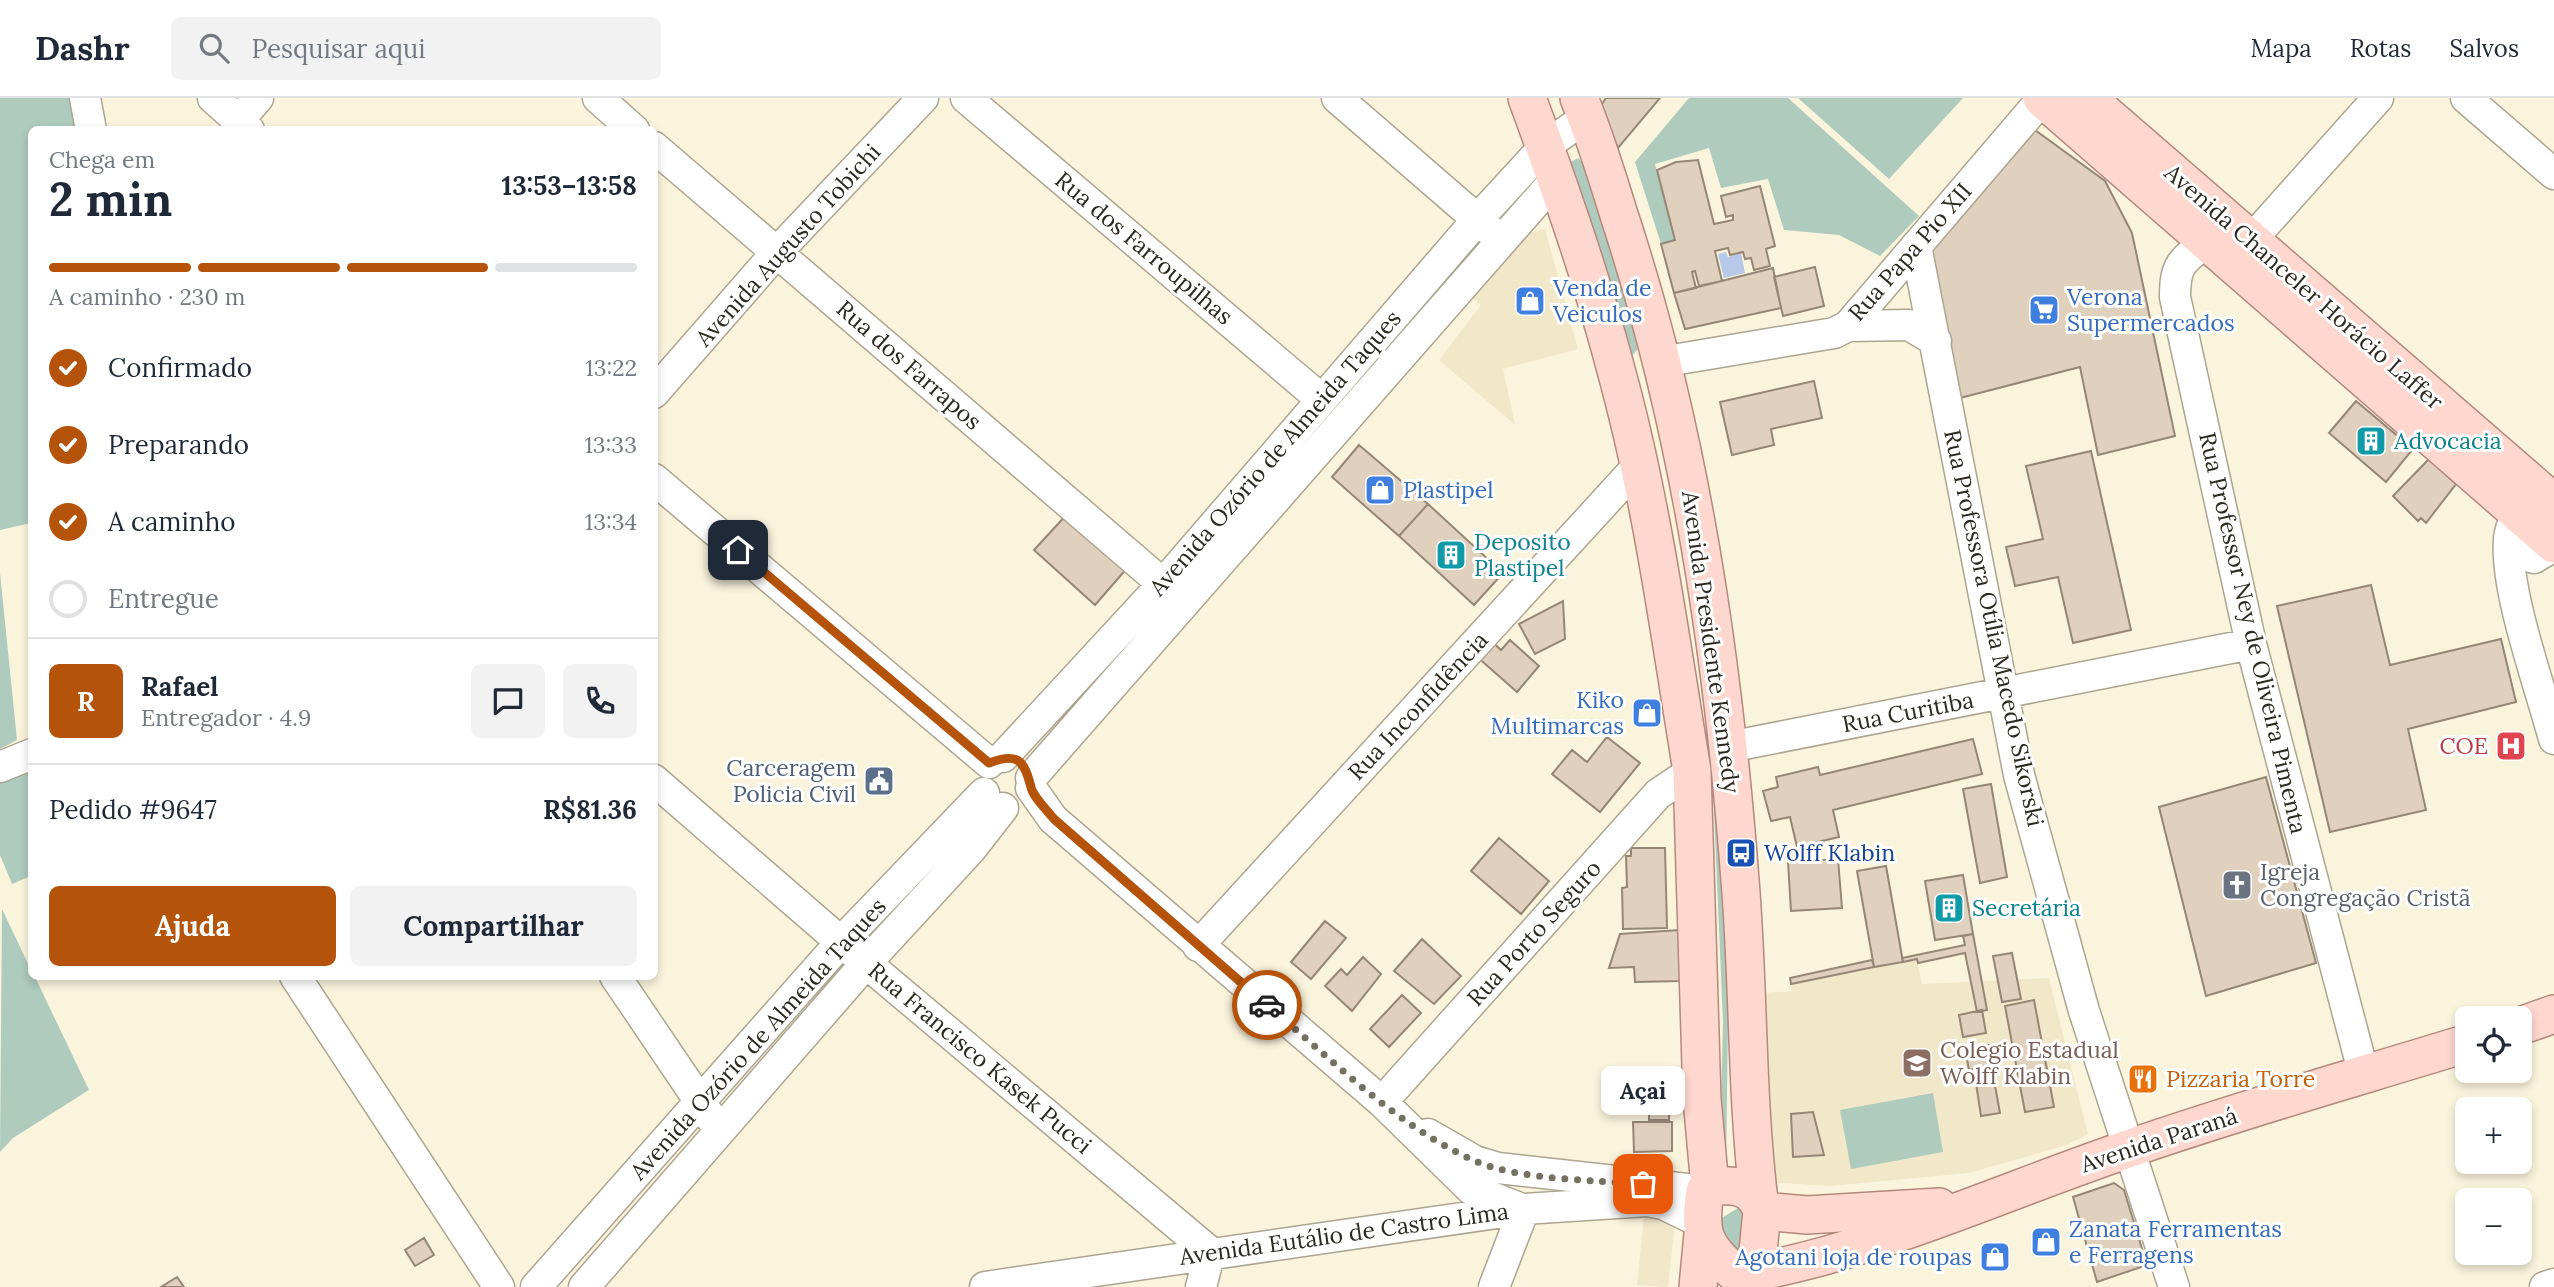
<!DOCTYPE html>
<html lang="pt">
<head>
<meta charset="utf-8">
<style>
  body { margin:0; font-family:Lora,serif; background:#f2f2f3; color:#1f2937; height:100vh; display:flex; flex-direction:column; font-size:26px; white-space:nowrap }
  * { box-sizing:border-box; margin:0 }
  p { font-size:23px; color:#747a83 }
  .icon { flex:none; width:38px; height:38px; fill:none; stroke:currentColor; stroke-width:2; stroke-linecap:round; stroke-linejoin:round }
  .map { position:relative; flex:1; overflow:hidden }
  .details { position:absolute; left:28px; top:28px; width:630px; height:854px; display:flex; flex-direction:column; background:#fff; border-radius:10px; box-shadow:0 4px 10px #0003 }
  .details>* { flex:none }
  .buttons { position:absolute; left:2455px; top:908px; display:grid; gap:14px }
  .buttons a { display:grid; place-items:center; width:77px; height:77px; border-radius:10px; background:#fff; box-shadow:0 4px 10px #0003; font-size:35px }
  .pin { position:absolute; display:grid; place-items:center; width:60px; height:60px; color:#fff; margin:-30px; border-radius:14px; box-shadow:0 4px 10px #0006 }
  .courier { position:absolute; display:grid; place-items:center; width:70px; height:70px; margin:-35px; border:5px solid #b45309; border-radius:50%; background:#fff; color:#222; box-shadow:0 2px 9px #0007 }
  .bubble { position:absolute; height:49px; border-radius:10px; background:#fff; box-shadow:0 4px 10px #0003; font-size:23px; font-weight:700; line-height:49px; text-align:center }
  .summary em { font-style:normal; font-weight:700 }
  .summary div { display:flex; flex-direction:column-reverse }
  .summary { display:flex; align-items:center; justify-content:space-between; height:119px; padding:0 21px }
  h1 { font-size:46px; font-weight:700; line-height:52px }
  .bar { display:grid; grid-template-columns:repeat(4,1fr); gap:10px 7px; align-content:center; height:84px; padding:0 21px }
  .bar i { height:9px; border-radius:5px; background:#e0e1e3 }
  .bar .active { background:#b45309 }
  .bar p { grid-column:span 4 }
  .line { display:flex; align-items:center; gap:18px; padding:0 21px; border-top:2px solid #e0e1e3 }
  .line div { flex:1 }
  .round { display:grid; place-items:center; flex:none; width:74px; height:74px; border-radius:10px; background:#f2f2f3 }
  ol { padding:0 21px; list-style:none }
  li { display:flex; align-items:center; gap:21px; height:77px }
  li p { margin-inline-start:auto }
  li .icon { padding:7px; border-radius:50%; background:#b45309; color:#fff; stroke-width:4 }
  li:last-child { color:#747a83 }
  li i { width:38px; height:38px; border:4px solid #e0e1e3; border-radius:50% }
  .button { display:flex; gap:14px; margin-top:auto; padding:14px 21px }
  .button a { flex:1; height:80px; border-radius:10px; background:#b45309; color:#fff; font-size:28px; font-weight:700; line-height:80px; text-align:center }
  .button a+a { background:#f2f2f3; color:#1f2937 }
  header { display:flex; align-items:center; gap:42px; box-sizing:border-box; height:98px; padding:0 35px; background:#fff; border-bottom:2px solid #e0e1e3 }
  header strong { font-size:33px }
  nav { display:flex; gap:38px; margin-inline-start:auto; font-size:24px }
  .search { width:490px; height:63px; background:#f2f2f3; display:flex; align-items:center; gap:18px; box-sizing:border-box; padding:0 24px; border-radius:10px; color:#747a83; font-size:26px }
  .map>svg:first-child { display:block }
</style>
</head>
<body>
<header>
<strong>Dashr</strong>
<div class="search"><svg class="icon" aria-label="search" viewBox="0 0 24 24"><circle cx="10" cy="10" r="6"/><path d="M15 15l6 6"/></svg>Pesquisar aqui</div>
<nav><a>Mapa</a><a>Rotas</a><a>Salvos</a></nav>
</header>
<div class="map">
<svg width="2554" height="1189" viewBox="0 0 2554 1189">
  <rect width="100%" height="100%" fill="#fbf4dd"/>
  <!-- built -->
  <path fill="#f1e7c9" d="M 1545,131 L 1578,251 L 1503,271 L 1515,327 L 1439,262 L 1481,207 L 1469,198 L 1527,135 Z
    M 1917,861 L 1922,886 L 2049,880 L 2088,1036 L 2067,1047 L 1969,1075 L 1831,1088 L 1768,1084 L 1762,895 L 1792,893 L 1791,886 Z
    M 1645,1108 L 1676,1116 L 1668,1189 L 1637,1187 Z"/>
  <!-- green -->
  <path fill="#aecbbd" d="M 0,0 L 76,0 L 81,31 L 32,32 L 31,425 L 0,432 Z
    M 1689,0 L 1788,0 L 1919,118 L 1880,158 L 1839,137 L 1784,132 L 1768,81 L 1721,90 L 1709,50 L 1655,66 L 1675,142 L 1661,146 L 1635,64 Z
    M 1798,0 L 1963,0 L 1889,81 Z
    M 1578,60 L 1583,65 L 1589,80 L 1638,245 L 1637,252 L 1629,261 L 1567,66 Z
    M 0,475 L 17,642 L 0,651 Z
    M 31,669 L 31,778 L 12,786 L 0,757 L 0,682 Z
    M 1714,714 L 1719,714 L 1728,922 L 1726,1072 L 1720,1048 L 1723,924 Z
    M 2,811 L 31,872 L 32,878 L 35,879 L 89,992 L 13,1040 L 0,1054 Z
    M 1933,995 L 1943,1054 L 1851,1071 L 1840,1012 Z
    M 1738,1110 L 1744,1111 L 1747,1161 L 1720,1141 L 1720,1121 Z"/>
  <!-- water -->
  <path fill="#b7c9e8" d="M 1726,154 L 1728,159 L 1741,155 L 1745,175 L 1724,180 L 1718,156 Z"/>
  <!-- building -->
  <path fill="#e0d0be" stroke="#968676" stroke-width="2" d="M 1606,0 L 1660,0 L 1618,50 L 1599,10 Z
    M 2035,32 L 2105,83 L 2132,135 L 2175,338 L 2098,357 L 2080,269 L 1960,300 L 1928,155 Z
    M 1698,62 L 1714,126 L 1733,122 L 1733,117 L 1726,119 L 1721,98 L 1760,88 L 1775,148 L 1766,151 L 1770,168 L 1754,172 L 1751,160 L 1745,161 L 1743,154 L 1730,157 L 1728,150 L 1715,153 L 1722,183 L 1699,188 L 1695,173 L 1692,174 L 1696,190 L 1674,195 L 1661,146 L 1675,142 L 1657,72 L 1676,64 Z
    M 1815,169 L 1824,208 L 1783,218 L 1774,179 Z
    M 1773,170 L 1781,210 L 1685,231 L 1674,195 Z
    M 1814,283 L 1822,320 L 1771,331 L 1774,347 L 1732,357 L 1720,304 Z
    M 2356,303 L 2413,351 L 2386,384 L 2329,335 Z
    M 1359,347 L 1428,406 L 1399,438 L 1332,379 Z
    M 2091,353 L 2131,532 L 2073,545 L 2058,479 L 2015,488 L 2006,449 L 2043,441 L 2026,368 Z
    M 2429,361 L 2456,386 L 2426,425 L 2421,420 L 2418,423 L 2393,398 Z
    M 1428,406 L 1503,475 L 1474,507 L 1399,438 Z
    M 1069,414 L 1129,468 L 1095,507 L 1034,452 Z
    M 2371,487 L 2390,567 L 2501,541 L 2516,604 L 2408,631 L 2426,712 L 2330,734 L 2277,508 Z
    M 1563,503 L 1565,541 L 1535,556 L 1519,526 Z
    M 1489,541 L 1501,552 L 1510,542 L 1539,568 L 1517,594 L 1475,557 Z
    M 1607,639 L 1640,665 L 1600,714 L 1552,676 L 1572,652 L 1587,664 Z
    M 1973,641 L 1982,676 L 1833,712 L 1839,739 L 1797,749 L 1790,719 L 1771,723 L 1763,693 L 1778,689 L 1776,679 L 1818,669 L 1820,677 Z
    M 2266,679 L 2316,865 L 2206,898 L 2159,709 Z
    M 1991,686 L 2007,779 L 1980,785 L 1963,691 Z
    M 1499,740 L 1549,783 L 1521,816 L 1471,773 Z
    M 1631,750 L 1665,750 L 1667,830 L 1623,831 L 1622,790 L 1627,789 L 1626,758 L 1631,758 Z
    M 1838,761 L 1842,810 L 1791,813 L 1788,764 Z
    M 1886,768 L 1903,864 L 1874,869 L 1857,773 Z
    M 1963,777 L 1973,836 L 1935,842 L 1925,783 Z
    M 1325,823 L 1346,840 L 1311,881 L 1291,864 Z
    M 1679,832 L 1681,883 L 1635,884 L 1634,869 L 1609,870 L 1620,836 Z
    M 1973,836 L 1987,912 L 1977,914 L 1965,855 L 1918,865 L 1917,861 L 1903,864 L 1902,860 L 1965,847 L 1963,838 Z
    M 1422,841 L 1461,878 L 1434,906 L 1394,873 Z
    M 2012,855 L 2021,901 L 2002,904 L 1993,858 Z
    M 1363,859 L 1381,876 L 1352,913 L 1325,888 L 1341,871 L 1347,877 Z
    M 1872,862 L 1874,869 L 1791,886 L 1790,880 Z
    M 1402,897 L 1421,915 L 1389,949 L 1370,931 Z
    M 2034,902 L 2054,1009 L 2025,1014 L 2005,908 Z
    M 1982,912 L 1986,935 L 1963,939 L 1959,917 Z
    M 1989,947 L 1992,968 L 1969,972 L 1965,950 Z
    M 1994,982 L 2000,1015 L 1981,1018 L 1976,985 Z
    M 1669,1011 L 1669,1022 L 1649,1022 L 1649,1012 Z
    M 1813,1014 L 1824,1057 L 1793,1059 L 1791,1016 Z
    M 1633,1024 L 1672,1024 L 1672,1053 L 1634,1054 Z
    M 2114,1085 L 2124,1092 L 2147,1167 L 2097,1184 L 2073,1099 Z
    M 424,1140 L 434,1157 L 415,1168 L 405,1152 Z
    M 177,1179 L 184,1189 L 161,1189 Z"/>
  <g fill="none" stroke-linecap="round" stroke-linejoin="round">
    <!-- minor casing -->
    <g stroke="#aca590" stroke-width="33">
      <path id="minor" d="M 85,0 L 91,32
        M 213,0 L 249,32
        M 598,0 L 634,32
        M 966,0 L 1321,301
        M 1337,0 L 1493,135
        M 2466,0 L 2554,76
        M 238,23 L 258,0
        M 654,49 L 1163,486
        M 2207,144 C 2181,163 2175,167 2175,199 L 2251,546 L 2364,977
        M 1916,148 L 2019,677 L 2084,913 L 2174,1189
        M 2236,159 L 2378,0
        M 1848,228 L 1909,227 L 1936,243
        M 1661,264 L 1834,235 L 1848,228 L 2043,0
        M 654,295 L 777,154 L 923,0
        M 654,381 L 989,665
        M 2531,400 C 2520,412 2510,425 2509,442 C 2505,493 2540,588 2554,641
        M 2509,440 L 2518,455 L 2534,460 L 2544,454 L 2550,443
        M 1729,649 L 2251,546
        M 1003,659 L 1163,486 L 1477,122 L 1545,48 L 1587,19
        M 0,669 L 32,656
        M 1031,680 L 1557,80
        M 654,682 L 841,844 L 1210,1154
        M 1031,690 L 1053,721 L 1382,1004 L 1471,1091 L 1517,1109
        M 1198,848 L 1638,368
        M 295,878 L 499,1189
        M 615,878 L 711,1020
        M 1382,1004 L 1658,696 L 1692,673
        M 1428,1036 L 1475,1063 L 1498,1070 L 1705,1093
        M 536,1189 L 841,844 L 984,695
        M 584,1189 L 867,864 L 971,751 L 1003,710
        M 985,1189 L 1524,1111 L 1647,1103 L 1663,1106 L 1700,1124
        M 1201,1189 L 1210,1154
        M 1494,1189 L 1524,1111
        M 2545,1189 L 2554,1186"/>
    </g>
    <!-- major casing -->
    <g stroke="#b4897d" stroke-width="40">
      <path id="major" d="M 1527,0 C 1560,89 1592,180 1616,272 C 1652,402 1670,539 1692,673 L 1702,1001 L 1710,1089
        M 1579,0 C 1595,38 1607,78 1619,117 C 1690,332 1723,557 1740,782 C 1749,889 1746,997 1759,1103
        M 2042,0 L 2554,446
        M 2087,0 L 2554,405
        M 2520,928 L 2554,916
        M 1719,1088 C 1740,1086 1755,1092 1762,1113 L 1756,1174 L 1734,1174 C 1702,1147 1699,1133 1705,1093 Z
        M 1762,1113 L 1807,1117 L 1939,1109
        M 1756,1174 C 1885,1149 2004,1093 2128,1051 C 2240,1012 2354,980 2468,945
        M 1698,1189 L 1703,1136"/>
    </g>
    <!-- minor -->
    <use href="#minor" stroke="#fff" stroke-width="30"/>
    <!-- major -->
    <use href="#major" stroke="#fed7cf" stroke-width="37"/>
  </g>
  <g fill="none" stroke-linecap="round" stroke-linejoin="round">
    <!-- done -->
    <path stroke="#747062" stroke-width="7" stroke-dasharray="0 12.6" d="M 1267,907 C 1333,962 1396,1028 1475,1063 C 1518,1082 1595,1082 1643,1086"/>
    <!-- route -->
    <path stroke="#b45309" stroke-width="9" d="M 738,452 L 989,665 C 1018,654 1024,662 1031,689 C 1033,699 1047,712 1054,721 L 1267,907"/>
  </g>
  <!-- icons -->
  <defs>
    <g id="shop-square" transform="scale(1.575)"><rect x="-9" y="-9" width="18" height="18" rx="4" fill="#3f7fe0" stroke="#fff"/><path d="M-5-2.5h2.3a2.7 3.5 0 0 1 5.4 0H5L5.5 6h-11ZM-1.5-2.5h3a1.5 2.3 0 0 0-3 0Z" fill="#fff"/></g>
    <g id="supermarket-square" transform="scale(1.575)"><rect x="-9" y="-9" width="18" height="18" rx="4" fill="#3f7fe0" stroke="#fff"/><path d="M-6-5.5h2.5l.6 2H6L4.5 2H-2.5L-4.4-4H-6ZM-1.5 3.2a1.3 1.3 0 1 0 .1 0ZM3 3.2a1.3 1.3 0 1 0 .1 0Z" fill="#fff"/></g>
    <g id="building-square" transform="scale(1.575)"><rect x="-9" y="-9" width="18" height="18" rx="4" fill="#0f9aa8" stroke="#fff"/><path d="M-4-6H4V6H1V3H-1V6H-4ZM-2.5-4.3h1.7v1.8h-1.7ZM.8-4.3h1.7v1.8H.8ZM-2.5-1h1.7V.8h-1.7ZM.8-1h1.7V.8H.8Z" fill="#fff"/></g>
    <g id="hospital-square" transform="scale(1.575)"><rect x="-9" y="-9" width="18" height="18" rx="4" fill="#e0444e" stroke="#fff"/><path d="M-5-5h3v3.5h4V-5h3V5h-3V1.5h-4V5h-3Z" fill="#fff"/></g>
    <g id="civic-square" transform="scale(1.575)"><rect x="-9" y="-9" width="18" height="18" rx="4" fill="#5c6f8a" stroke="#fff"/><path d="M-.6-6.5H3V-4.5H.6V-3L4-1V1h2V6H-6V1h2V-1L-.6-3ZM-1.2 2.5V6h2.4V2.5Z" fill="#fff"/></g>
    <g id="bus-square" transform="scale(1.575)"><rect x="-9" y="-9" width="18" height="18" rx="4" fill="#1a4fb4" stroke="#fff"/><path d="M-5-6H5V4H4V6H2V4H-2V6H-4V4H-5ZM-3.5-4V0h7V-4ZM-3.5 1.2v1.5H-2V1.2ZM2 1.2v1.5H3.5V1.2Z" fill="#fff"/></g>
    <g id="church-square" transform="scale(1.575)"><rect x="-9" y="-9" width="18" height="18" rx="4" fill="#6b7280" stroke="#fff"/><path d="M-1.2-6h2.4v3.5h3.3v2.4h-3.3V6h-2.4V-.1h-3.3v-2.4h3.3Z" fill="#fff"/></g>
    <g id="school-square" transform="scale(1.575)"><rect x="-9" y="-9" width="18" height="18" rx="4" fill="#8d6e63" stroke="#fff"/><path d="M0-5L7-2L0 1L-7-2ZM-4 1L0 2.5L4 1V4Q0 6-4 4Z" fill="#fff"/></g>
    <g id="restaurant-square" transform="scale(1.575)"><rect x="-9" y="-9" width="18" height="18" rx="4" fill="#e8710a" stroke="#fff"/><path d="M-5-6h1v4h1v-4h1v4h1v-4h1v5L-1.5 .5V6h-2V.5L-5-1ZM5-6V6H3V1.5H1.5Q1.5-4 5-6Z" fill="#fff"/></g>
  </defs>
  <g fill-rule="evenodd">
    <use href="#shop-square" x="1530" y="203"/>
    <use href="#supermarket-square" x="2044" y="212"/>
    <use href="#building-square" x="2371" y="343"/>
    <use href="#shop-square" x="1380" y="392"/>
    <use href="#building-square" x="1451" y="457"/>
    <use href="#shop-square" x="1647" y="615"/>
    <use href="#hospital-square" x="2511" y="648"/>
    <use href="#civic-square" x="879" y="683"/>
    <use href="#bus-square" x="1741" y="755"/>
    <use href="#church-square" x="2237" y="787"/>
    <use href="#building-square" x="1949" y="810"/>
    <use href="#school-square" x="1917" y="965"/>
    <use href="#restaurant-square" x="2143" y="981"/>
    <use href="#shop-square" x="2046" y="1144"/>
    <use href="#shop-square" x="1995" y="1159"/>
  </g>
  <g text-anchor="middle" stroke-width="6" stroke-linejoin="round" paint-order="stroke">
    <!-- street labels -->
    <g font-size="23" fill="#2c2920" stroke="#fff">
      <text transform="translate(788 147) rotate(-48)" y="8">Avenida Augusto Tobichi</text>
      <text transform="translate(1144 150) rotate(40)" y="8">Rua dos Farroupilhas</text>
      <text transform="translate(1910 154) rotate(-49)" y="8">Rua Papa Pio XII</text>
      <text transform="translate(2304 189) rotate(41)" y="8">Avenida Chanceler Horácio Laffer</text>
      <text transform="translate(909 267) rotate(41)" y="8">Rua dos Farrapos</text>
      <text transform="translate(1275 355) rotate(-49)" y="8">Avenida Ozório de Almeida Taques</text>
      <text transform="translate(1994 530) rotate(78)" y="8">Rua Professora Otília Macedo Sikorski</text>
      <text transform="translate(2253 535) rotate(77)" y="8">Rua Professor Ney de Oliveira Pimenta</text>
      <text transform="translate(1711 544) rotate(82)" y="8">Avenida Presidente Kennedy</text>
      <text transform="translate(1418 608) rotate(-47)" y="8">Rua Inconfidência</text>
      <text transform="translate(1908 614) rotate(-11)" y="8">Rua Curitiba</text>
      <text transform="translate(1534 835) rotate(-48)" y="8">Rua Porto Seguro</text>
      <text transform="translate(758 941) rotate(-48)" y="8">Avenida Ozório de Almeida Taques</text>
      <text transform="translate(980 960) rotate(40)" y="8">Rua Francisco Kasek Pucci</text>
      <text transform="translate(2159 1042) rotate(-18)" y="8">Avenida Paraná</text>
      <text transform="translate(1344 1136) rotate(-8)" y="8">Avenida Eutálio de Castro Lima</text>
    </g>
    <!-- shop labels -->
    <g font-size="23" fill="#366cbe" stroke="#fff" text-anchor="start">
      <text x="1553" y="198">Venda de<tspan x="1553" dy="26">Veiculos</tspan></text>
      <text x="2067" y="207">Verona<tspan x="2067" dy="26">Supermercados</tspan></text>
      <text x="1403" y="400">Plastipel</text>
      <text x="1624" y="610" text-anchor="end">Kiko<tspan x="1624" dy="26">Multimarcas</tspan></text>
      <text x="2069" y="1139">Zanata Ferramentas<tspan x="2069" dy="26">e Ferragens</tspan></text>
      <text x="1972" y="1167" text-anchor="end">Agotani loja de roupas</text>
    </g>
    <!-- culture labels -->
    <g font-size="23" fill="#0d838f" stroke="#fff" text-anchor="start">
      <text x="2394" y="351">Advocacia</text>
      <text x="1474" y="452">Deposito<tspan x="1474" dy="26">Plastipel</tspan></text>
      <text x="1972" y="818">Secretária</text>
    </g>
    <!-- health labels -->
    <g font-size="23" fill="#be3a42" stroke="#fff" text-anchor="end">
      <text x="2488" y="656">COE</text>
    </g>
    <!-- service labels -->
    <g font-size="23" fill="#4e5e75" stroke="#fff" text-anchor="end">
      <text x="856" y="678">Carceragem<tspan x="856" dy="26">Policia Civil</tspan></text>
    </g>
    <!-- transit labels -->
    <g font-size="23" fill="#164399" stroke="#fff" text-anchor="start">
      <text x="1764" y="763">Wolff Klabin</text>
    </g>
    <!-- worship labels -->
    <g font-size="23" fill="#5b616d" stroke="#fff" text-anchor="start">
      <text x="2260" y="782">Igreja<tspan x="2260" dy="26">Congregação Cristã</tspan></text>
    </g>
    <!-- education labels -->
    <g font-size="23" fill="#785e54" stroke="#fff" text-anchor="start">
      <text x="1940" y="960">Colegio Estadual<tspan x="1940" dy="26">Wolff Klabin</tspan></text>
    </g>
    <!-- food labels -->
    <g font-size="23" fill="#c56008" stroke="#fff" text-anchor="start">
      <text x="2166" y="989">Pizzaria Torre</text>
    </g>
  </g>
</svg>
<div class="buttons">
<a><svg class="icon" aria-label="locate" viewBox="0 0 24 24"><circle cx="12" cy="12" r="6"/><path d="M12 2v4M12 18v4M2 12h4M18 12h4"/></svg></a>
<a>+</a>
<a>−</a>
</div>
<div class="pin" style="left:1643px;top:1086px;background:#ea580c"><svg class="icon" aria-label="bag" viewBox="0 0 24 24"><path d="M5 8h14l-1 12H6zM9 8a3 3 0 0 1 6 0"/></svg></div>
<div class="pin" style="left:738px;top:452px;background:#1f2937"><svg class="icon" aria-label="home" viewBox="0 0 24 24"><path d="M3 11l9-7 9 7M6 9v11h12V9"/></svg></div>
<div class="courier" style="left:1267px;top:907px"><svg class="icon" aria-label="car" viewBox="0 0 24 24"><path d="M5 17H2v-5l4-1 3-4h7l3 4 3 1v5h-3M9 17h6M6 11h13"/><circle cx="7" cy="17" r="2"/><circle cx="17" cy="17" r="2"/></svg></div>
<div class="bubble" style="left:1601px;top:968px;width:84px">Açai</div>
<section class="details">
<div class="summary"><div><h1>2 min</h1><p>Chega em</p></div><em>13:53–13:58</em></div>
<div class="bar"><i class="active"></i><i class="active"></i><i class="active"></i><i></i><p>A caminho · 230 m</p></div>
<ol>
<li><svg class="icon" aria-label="check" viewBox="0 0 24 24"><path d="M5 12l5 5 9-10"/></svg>Confirmado<p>13:22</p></li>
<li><svg class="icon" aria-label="check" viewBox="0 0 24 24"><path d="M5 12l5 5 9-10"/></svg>Preparando<p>13:33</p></li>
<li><svg class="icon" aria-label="check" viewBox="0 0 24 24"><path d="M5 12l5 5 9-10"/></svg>A caminho<p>13:34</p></li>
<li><i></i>Entregue</li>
</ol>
<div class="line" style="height:126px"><b class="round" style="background:#b45309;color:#fff">R</b><div><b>Rafael</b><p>Entregador · 4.9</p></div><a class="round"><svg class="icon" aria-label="chat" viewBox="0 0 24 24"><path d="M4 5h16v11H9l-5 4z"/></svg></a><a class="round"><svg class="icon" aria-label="phone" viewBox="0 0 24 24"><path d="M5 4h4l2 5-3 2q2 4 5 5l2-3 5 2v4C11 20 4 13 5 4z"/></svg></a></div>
<div class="line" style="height:91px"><div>Pedido #9647</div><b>R$81.36</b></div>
<div class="button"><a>Ajuda</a><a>Compartilhar</a></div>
</section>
</div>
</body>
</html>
